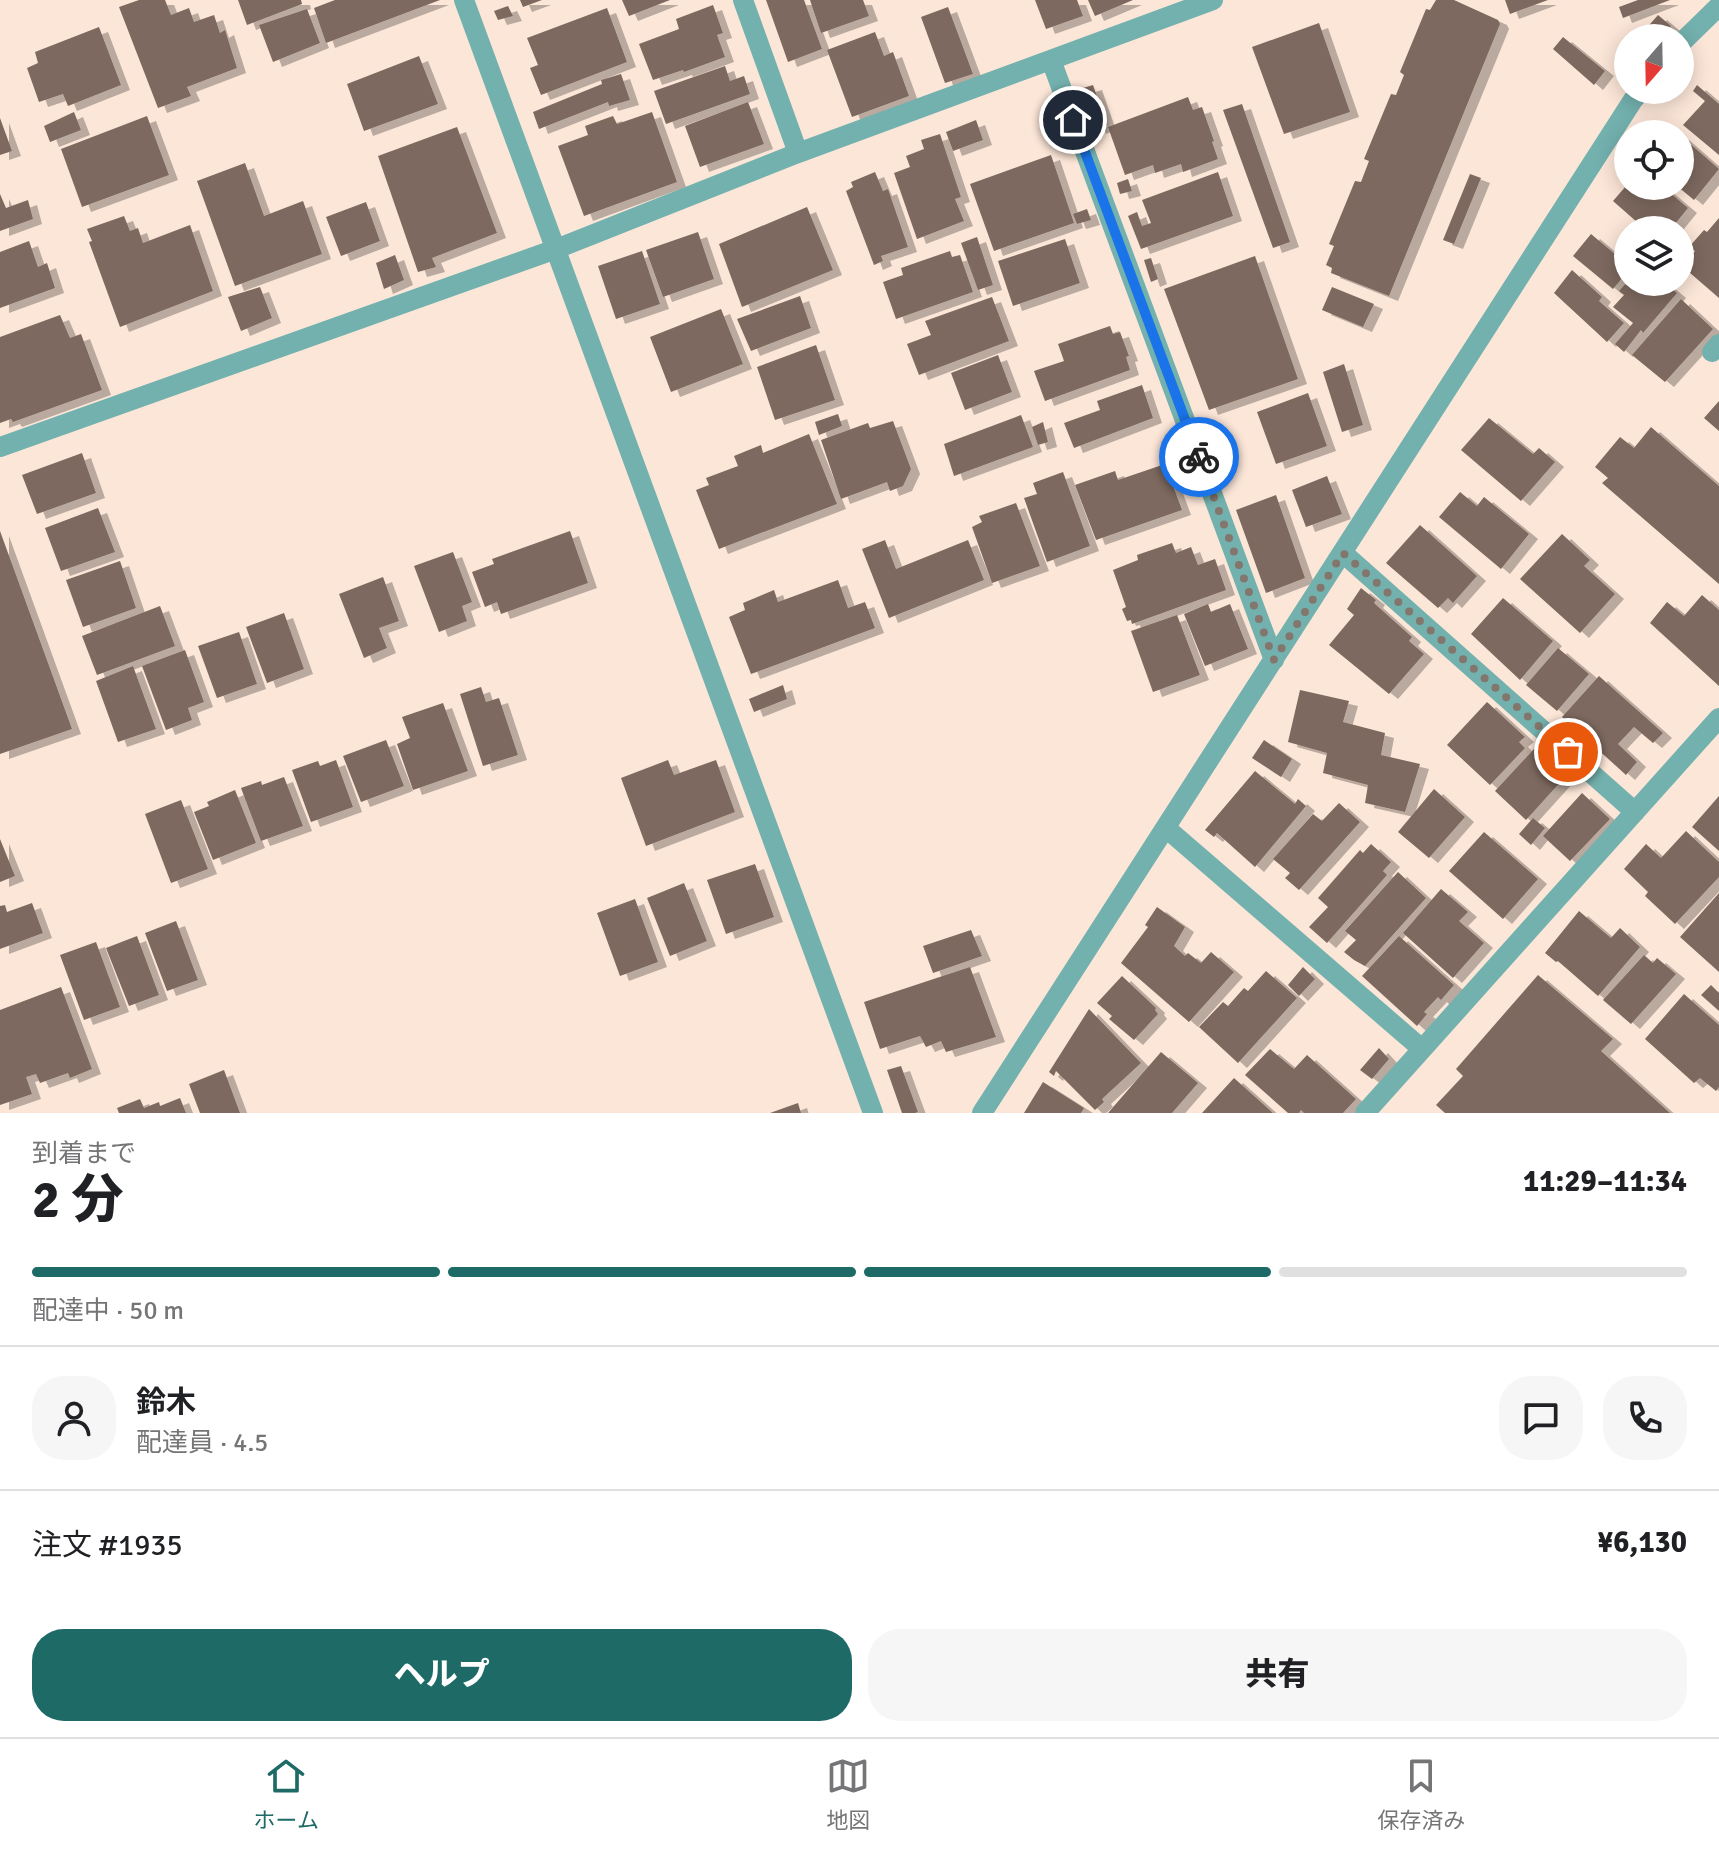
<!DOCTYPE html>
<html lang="ja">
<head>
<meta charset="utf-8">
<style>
  body { margin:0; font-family:Signika,"Noto Sans JP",sans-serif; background:#f6f6f6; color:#202124; height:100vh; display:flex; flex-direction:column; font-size:30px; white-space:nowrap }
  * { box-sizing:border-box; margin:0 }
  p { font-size:26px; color:#757577 }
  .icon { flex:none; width:44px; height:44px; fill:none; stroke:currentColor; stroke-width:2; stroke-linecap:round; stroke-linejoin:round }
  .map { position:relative; height:1113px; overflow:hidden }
  .sheet { display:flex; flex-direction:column; background:#fff; flex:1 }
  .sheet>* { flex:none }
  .needle { width:52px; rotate:200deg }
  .fabs { position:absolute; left:1614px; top:24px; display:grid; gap:16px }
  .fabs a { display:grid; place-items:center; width:80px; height:80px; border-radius:50%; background:#fff; box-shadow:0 4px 20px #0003; font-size:40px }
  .pin { position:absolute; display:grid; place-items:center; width:68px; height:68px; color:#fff; margin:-34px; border:4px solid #fff; border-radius:50%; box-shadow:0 2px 8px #0007 }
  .courier { position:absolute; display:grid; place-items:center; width:80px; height:80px; margin:-40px; border:6px solid #1a73e8; border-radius:50%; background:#fff; color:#222; box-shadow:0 2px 10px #0007 }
  .head em { font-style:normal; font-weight:800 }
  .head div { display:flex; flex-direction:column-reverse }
  .head { display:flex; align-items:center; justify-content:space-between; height:136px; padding:0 32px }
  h1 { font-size:52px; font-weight:800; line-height:60px }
  .bar { display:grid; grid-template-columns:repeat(4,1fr); gap:12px 8px; align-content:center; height:96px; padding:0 32px }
  .bar i { height:10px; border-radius:6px; background:#e0e0e0 }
  .bar .on { background:#1e6a67 }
  .bar p { grid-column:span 4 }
  .line { display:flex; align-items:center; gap:20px; padding:0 32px; border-top:2px solid #e0e0e0 }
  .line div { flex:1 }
  .round { display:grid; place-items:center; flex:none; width:84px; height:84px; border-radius:32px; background:#f6f6f6 }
  .button { display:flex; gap:16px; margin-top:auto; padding:16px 32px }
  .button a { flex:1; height:92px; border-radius:32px; background:#1e6a67; color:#fff; font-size:32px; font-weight:800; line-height:92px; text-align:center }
  .button a+a { background:#f6f6f6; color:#202124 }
  .dock { display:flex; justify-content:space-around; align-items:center; height:112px; border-top:2px solid #e0e0e0; background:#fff; font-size:22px; color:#757577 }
  .dock a { display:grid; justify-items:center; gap:4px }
  .dock .on { color:#1e6a67 }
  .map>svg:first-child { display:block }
</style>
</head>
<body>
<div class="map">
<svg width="1719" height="1113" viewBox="0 0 1719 1113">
  <defs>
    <filter id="shadow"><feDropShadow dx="9" dy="5" stdDeviation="0" flood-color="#0004"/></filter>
  </defs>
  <rect width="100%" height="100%" fill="#fce6d8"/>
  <!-- building -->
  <path fill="#7d695e" filter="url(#shadow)" d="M 139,0 L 165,0 L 171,15 L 189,8 L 194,22 L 214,15 L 220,33 L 225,30 L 237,68 L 187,87 L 191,96 L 158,108 L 119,7 Z
    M 238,0 L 301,0 L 302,4 L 247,25 Z
    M 335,0 L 440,0 L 326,43 L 314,8 Z
    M 520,0 L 542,0 L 523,7 Z
    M 622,0 L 670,0 L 629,16 Z
    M 766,0 L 804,0 L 822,49 L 788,62 Z
    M 810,0 L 863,0 L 869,16 L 821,33 Z
    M 1035,0 L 1077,0 L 1083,16 L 1046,29 Z
    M 1088,0 L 1133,0 L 1095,16 Z
    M 1436,0 L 1454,0 L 1498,20 L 1500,24 L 1389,296 L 1331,273 L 1332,268 L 1326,265 L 1334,246 L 1329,244 L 1355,181 L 1361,182 L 1369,161 L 1364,159 L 1391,94 L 1396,95 L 1404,75 L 1400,72 L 1426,9 L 1430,10 Z
    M 1505,0 L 1548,0 L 1510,14 Z
    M 1638,0 L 1670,0 L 1623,18 L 1619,7 Z
    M 713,5 L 723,33 L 717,35 L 725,57 L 684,72 L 683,70 L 653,80 L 639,44 L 679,29 L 676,19 Z
    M 508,6 L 513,16 L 498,20 L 494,11 Z
    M 948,7 L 973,74 L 945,83 L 921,17 Z
    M 607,8 L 627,62 L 541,95 L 530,68 L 538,65 L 527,38 Z
    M 307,9 L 320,43 L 273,62 L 259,25 Z
    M 1658,15 L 1671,26 L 1660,38 L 1638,38 Z
    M 1319,23 L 1350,112 L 1284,134 L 1252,47 Z
    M 99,27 L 121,85 L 68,106 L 63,94 L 39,102 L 27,68 L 38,63 L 35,52 Z
    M 875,32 L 884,56 L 893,52 L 909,96 L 852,117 L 827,50 Z
    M 1563,37 L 1605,71 L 1594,85 L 1553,49 Z
    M 1628,49 L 1628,74 L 1616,63 Z
    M 419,56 L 438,104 L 364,131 L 347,84 Z
    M 725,66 L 730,81 L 744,76 L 750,94 L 666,124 L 654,91 Z
    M 621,74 L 630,100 L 609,106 L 608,102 L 539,129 L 533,112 L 602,84 L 601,80 Z
    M 1093,85 L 1107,125 L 1097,129 L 1083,88 Z
    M 1697,85 L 1719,104 L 1719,155 L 1683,125 L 1705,101 L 1693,91 Z
    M 1188,97 L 1193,110 L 1202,107 L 1214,141 L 1212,142 L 1218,159 L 1183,172 L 1181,164 L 1155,173 L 1153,165 L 1125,175 L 1108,127 Z
    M 748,102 L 764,144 L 700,167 L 685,126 Z
    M 1242,104 L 1290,242 L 1273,248 L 1223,110 Z
    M 74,112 L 81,130 L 50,142 L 44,126 Z
    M 652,112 L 677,182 L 584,216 L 558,146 L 588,135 L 585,126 L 613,116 L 617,124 Z
    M 147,116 L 169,175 L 82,207 L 61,149 Z
    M 0,118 L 12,151 L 0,155 Z
    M 976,120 L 983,140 L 953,151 L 946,132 Z
    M 457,127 L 497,233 L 432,258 L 436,267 L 418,272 L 378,156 Z
    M 940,134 L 961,197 L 955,199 L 964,221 L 917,239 L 894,173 L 910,167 L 906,156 L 924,149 L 921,140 Z
    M 1680,135 L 1719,169 L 1694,200 L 1677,186 L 1680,186 Z
    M 1051,155 L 1074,223 L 994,251 L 970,184 Z
    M 245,163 L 264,216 L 303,201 L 322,254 L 235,286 L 197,181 Z
    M 875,172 L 883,191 L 888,189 L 908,247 L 881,256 L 883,261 L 874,265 L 846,191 L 853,187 L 851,182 Z
    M 1218,172 L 1233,216 L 1141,249 L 1128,216 L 1137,212 L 1142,226 L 1151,223 L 1142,200 Z
    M 1470,174 L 1481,178 L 1454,244 L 1443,240 Z
    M 1128,179 L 1132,191 L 1120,194 L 1117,183 Z
    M 1626,186 L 1662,186 L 1688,208 L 1670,230 L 1646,230 L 1613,201 Z
    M 0,194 L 6,208 L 28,200 L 33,219 L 0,231 Z
    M 366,202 L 380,241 L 341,256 L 326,217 Z
    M 807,207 L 833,270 L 742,307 L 719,244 Z
    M 1087,209 L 1091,220 L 1077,224 L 1073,214 Z
    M 124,216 L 130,231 L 138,228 L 143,243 L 190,225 L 213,291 L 120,327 L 89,242 L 92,241 L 87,229 Z
    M 1719,218 L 1719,298 L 1682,266 L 1695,251 L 1689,247 L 1704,230 L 1707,232 Z
    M 698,232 L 714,279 L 663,297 L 646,250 Z
    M 1591,234 L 1628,265 L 1628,271 L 1613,289 L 1573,256 Z
    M 977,237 L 993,285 L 978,290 L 961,243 Z
    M 1065,239 L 1080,283 L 1013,306 L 998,261 Z
    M 29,241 L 38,267 L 47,263 L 55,288 L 0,308 L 0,252 Z
    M 642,251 L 660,304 L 616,319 L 598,266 Z
    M 950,251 L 952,257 L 960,255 L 973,292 L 896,319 L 883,282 L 903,275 L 901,268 Z
    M 395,255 L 404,280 L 384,289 L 376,263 Z
    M 1255,256 L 1298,379 L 1209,410 L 1164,289 Z
    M 1151,258 L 1158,279 L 1151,282 L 1144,260 Z
    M 1572,270 L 1602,297 L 1599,301 L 1624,323 L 1607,342 L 1554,293 Z
    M 1627,282 L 1664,282 L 1677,293 L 1643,333 L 1641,330 L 1624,352 L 1615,344 L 1633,323 L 1613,307 L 1624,295 L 1619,291 Z
    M 260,287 L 272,318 L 241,331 L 228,297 Z
    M 1332,287 L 1374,304 L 1363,327 L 1322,310 Z
    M 800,296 L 811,328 L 751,351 L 737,319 Z
    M 992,297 L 1009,341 L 919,375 L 907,344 L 931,335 L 925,321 Z
    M 1681,299 L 1713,329 L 1665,382 L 1632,355 Z
    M 721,309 L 743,364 L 671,392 L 650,337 Z
    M 60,315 L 70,338 L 81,334 L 102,390 L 13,422 L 11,419 L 0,423 L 0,337 Z
    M 1110,326 L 1113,334 L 1120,332 L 1129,356 L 1126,357 L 1130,370 L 1045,401 L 1034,371 L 1064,361 L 1058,344 Z
    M 816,345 L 835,400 L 775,420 L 757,367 Z
    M 998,355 L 1012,392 L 965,410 L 951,373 Z
    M 1344,364 L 1363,425 L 1342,432 L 1323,372 Z
    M 1142,385 L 1153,418 L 1074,448 L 1064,423 L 1100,410 L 1097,401 Z
    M 1308,393 L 1327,446 L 1276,464 L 1257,412 Z
    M 1719,401 L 1719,431 L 1704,418 Z
    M 838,414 L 842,426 L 819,435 L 815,422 Z
    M 1021,415 L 1033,447 L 954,476 L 944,444 Z
    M 1489,418 L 1533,454 L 1539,448 L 1555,462 L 1521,501 L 1461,450 Z
    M 893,421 L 911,469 L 903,486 L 890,491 L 887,482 L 841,499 L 821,440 L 868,423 L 870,428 Z
    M 1043,422 L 1048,442 L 1038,445 L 1032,427 Z
    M 1651,427 L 1719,486 L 1719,584 L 1602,483 L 1608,478 L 1595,467 L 1620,437 L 1634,448 Z
    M 809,434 L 837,504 L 719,549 L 696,490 L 709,485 L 706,478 L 738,466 L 734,456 L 761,445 L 763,453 Z
    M 82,453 L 96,493 L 37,514 L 22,475 Z
    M 1165,464 L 1182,510 L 1096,540 L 1075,485 L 1115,471 L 1118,480 Z
    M 1063,472 L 1090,546 L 1047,562 L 1024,498 L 1037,494 L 1033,483 Z
    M 1327,476 L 1342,514 L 1306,527 L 1292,490 Z
    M 1460,492 L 1477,506 L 1484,497 L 1529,534 L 1501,569 L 1439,517 Z
    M 1276,495 L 1305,578 L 1266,593 L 1236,510 Z
    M 1016,503 L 1040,566 L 992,583 L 972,527 L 982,522 L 979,516 Z
    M 98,508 L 115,552 L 61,571 L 45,528 Z
    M 1420,525 L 1477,576 L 1453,603 L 1448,598 L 1438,608 L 1386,563 Z
    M 0,531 L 72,729 L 0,754 Z
    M 570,531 L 588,583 L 501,614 L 497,602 L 485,607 L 472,572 L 494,564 L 492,559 Z
    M 1562,534 L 1590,560 L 1584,566 L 1615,594 L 1580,633 L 1520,579 Z
    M 885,540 L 896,569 L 968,540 L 984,580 L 889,618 L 862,549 Z
    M 1172,543 L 1176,553 L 1191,547 L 1198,565 L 1215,559 L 1226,590 L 1132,624 L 1131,620 L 1127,621 L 1122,609 L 1126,607 L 1113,570 L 1138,560 L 1137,555 Z
    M 453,552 L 472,602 L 462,606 L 467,621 L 439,632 L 414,566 Z
    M 120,561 L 136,608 L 83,627 L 66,580 Z
    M 383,577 L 399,621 L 379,628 L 387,648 L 364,658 L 339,594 Z
    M 838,580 L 848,608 L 865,602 L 875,628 L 751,674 L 729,617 L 745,610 L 743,603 L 774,590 L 778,602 Z
    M 1361,588 L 1376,600 L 1374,603 L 1412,637 L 1409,641 L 1424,654 L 1389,694 L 1329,645 L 1354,615 L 1347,609 Z
    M 1702,595 L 1719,610 L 1719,686 L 1650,623 L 1667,602 L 1684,616 Z
    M 1503,598 L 1553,641 L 1520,680 L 1471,634 Z
    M 1208,604 L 1211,612 L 1230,604 L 1248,649 L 1205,666 L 1184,614 Z
    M 160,606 L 175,646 L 97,675 L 82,636 Z
    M 284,613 L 304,669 L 267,683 L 246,627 Z
    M 1177,615 L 1200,675 L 1153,692 L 1131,631 Z
    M 239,632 L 257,684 L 217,698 L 198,646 Z
    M 1558,648 L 1589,674 L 1557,711 L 1526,685 Z
    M 185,650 L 204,702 L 188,708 L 192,720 L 166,730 L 142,666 Z
    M 133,666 L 156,729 L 118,742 L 96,681 Z
    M 1599,676 L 1663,733 L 1653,743 L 1634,727 L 1618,744 L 1637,762 L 1626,775 L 1562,717 Z
    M 783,685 L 787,699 L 754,712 L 749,699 Z
    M 481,687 L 486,702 L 499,698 L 518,755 L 483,766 L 460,694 Z
    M 1300,690 L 1349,701 L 1343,722 L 1385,733 L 1381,755 L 1420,764 L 1405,812 L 1365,803 L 1368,785 L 1323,773 L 1327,753 L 1288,742 Z
    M 1487,702 L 1525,737 L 1519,742 L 1525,748 L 1490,785 L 1447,745 Z
    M 443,703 L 468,771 L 413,790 L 397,744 L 410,738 L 402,717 Z
    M 386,740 L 404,786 L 361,802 L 343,756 Z
    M 1264,740 L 1292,759 L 1281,777 L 1252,758 Z
    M 1534,749 L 1565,777 L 1526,820 L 1495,791 Z
    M 336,760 L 353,807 L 311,822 L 292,770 L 318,761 L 320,766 Z
    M 668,760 L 674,775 L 716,760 L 735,812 L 646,846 L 621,778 Z
    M 1255,771 L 1295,804 L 1298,799 L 1306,806 L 1255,867 L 1217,833 L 1214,837 L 1205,830 Z
    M 284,777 L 303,826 L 261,841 L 241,788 L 261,781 L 262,785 Z
    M 1434,789 L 1465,817 L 1429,858 L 1398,832 Z
    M 235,790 L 256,843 L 213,860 L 194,812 L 209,806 L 207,802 Z
    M 1582,793 L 1610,819 L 1570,861 L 1543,836 Z
    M 1719,796 L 1719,851 L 1692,827 Z
    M 181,800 L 208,869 L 171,883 L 145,814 Z
    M 1339,803 L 1360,822 L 1299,890 L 1285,878 L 1290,873 L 1273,859 L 1313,814 L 1322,821 Z
    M 1533,818 L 1545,828 L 1531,845 L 1519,834 Z
    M 1686,831 L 1719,862 L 1719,877 L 1675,924 L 1645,896 L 1648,892 L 1624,869 L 1646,844 L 1661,858 Z
    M 1484,832 L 1538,879 L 1503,919 L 1449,871 Z
    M 0,839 L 15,876 L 0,882 Z
    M 1371,844 L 1391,862 L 1383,871 L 1387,875 L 1327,943 L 1309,927 L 1328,907 L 1318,898 L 1360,850 L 1363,853 Z
    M 755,864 L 774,917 L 726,934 L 707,880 Z
    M 1398,872 L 1426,898 L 1365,966 L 1354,960 L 1344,952 L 1356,940 L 1345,931 Z
    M 684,883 L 707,941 L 670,956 L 647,898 Z
    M 1441,889 L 1468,912 L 1459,921 L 1484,943 L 1453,978 L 1403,933 Z
    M 1719,893 L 1719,972 L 1680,937 Z
    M 635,899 L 658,962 L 620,976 L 597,913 Z
    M 32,903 L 43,933 L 0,949 L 0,906 L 5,905 L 7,912 Z
    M 1157,907 L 1185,927 L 1174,946 L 1185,956 L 1188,953 L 1201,963 L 1211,952 L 1234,972 L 1189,1022 L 1121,963 L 1148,927 L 1145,925 Z
    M 1579,911 L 1611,938 L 1620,928 L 1640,947 L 1598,996 L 1558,961 L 1556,962 L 1545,953 Z
    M 176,921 L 198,980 L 167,991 L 145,933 Z
    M 971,930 L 982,956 L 933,973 L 923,946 Z
    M 137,936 L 159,995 L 129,1006 L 106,948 Z
    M 1399,936 L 1454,985 L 1441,1000 L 1438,997 L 1424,1012 L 1427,1014 L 1417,1026 L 1362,976 Z
    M 96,942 L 120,1007 L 84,1020 L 60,955 Z
    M 1644,955 L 1653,963 L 1657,958 L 1676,974 L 1631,1024 L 1603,1000 Z
    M 970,967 L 996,1037 L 946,1052 L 941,1041 L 926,1047 L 920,1036 L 880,1049 L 864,1002 Z
    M 1303,967 L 1315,979 L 1299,996 L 1288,985 Z
    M 1266,971 L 1297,998 L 1238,1063 L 1199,1027 L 1223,1002 L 1228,1006 L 1244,988 L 1248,991 Z
    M 1538,975 L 1613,1039 L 1601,1051 L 1670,1113 L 1445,1113 L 1436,1105 L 1463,1076 L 1456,1069 Z
    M 1122,976 L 1156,1008 L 1155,1010 L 1158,1014 L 1134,1040 L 1109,1019 L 1112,1016 L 1097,1003 Z
    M 1711,985 L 1719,993 L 1719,1011 L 1701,995 Z
    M 61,987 L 92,1069 L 70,1078 L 68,1073 L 40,1083 L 36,1074 L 26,1077 L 32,1094 L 0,1105 L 0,1010 Z
    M 1684,994 L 1719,1025 L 1719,1087 L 1716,1091 L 1700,1078 L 1694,1083 L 1645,1039 Z
    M 1089,1009 L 1141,1063 L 1102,1099 L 1104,1102 L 1095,1110 L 1056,1071 L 1054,1076 L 1049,1072 Z
    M 1379,1048 L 1389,1059 L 1372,1079 L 1360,1070 Z
    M 1270,1049 L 1294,1069 L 1307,1055 L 1356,1099 L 1343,1113 L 1304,1113 L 1301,1110 L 1299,1113 L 1288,1113 L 1245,1075 Z
    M 1161,1052 L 1198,1083 L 1172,1113 L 1108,1113 Z
    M 901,1066 L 918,1112 L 915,1113 L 902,1113 L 887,1070 Z
    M 224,1070 L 240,1113 L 200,1113 L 189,1084 Z
    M 1234,1078 L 1273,1113 L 1202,1113 Z
    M 1043,1082 L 1084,1108 L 1081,1113 L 1024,1113 Z
    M 180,1098 L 186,1113 L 119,1113 L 117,1108 L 140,1099 L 144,1108 L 159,1102 L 160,1106 Z
    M 798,1103 L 801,1113 L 770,1113 Z"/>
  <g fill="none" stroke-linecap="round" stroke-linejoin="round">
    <!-- minor -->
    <path stroke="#73b1ae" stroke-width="20" d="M 464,0 L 873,1113
      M 743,0 L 798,153
      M 1680,44 L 1719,6
      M 1051,60 L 1274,660
      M 1712,352 L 1719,344
      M 0,447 L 556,249 L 798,153 L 1213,0
      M 1343,553 L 1635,812
      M 1166,828 L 1422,1049
      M 982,1113 L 1633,100 L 1642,90
      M 1365,1113 L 1719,718"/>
  </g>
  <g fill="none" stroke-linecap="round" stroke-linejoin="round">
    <!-- done -->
    <path stroke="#83766d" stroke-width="8" stroke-dasharray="0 14.4" d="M 1199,457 L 1274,660 L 1343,553 L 1568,752"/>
    <!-- route -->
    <path stroke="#1a73e8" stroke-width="10" d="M 1073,120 L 1199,457"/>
  </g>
</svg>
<div class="fabs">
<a><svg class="needle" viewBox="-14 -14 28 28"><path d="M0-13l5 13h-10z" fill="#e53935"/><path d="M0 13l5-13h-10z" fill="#757577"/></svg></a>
<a><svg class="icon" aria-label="locate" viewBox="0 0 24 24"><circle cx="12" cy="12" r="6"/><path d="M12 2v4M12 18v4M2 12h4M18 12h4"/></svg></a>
<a><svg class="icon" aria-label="layers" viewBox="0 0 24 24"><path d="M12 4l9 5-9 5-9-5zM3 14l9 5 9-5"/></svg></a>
</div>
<div class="pin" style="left:1568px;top:752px;background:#ea580c"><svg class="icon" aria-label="bag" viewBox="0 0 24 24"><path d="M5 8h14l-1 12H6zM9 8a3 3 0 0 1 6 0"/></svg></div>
<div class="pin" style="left:1073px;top:120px;background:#1f2937"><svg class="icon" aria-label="home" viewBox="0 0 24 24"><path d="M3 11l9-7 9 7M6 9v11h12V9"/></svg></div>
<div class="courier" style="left:1199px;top:457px"><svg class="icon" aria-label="bike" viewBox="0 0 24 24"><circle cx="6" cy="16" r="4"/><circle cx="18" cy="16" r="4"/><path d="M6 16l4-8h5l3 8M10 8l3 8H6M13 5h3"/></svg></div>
</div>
<section class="sheet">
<div class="head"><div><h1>2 分</h1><p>到着まで</p></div><em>11:29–11:34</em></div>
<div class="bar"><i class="on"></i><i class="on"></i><i class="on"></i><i></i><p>配達中 · 50 m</p></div>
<div class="line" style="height:144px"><a class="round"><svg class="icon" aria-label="person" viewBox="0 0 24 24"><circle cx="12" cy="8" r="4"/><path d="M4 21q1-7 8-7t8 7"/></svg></a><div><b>鈴木</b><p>配達員 · 4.5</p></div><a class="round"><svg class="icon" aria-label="chat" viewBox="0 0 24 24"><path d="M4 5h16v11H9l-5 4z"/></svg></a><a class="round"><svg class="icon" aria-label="phone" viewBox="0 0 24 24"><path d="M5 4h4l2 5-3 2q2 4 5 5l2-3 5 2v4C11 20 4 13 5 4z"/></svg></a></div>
<div class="line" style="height:104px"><div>注文 #1935</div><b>¥6,130</b></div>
<div class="button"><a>ヘルプ</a><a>共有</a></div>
</section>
<nav class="dock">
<a class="on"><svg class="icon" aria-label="home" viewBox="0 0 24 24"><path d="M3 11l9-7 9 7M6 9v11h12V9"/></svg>ホーム</a>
<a><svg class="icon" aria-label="map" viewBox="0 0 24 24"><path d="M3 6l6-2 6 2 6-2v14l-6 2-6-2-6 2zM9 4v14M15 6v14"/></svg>地図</a>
<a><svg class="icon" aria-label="saved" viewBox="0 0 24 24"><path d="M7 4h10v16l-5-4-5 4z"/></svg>保存済み</a>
</nav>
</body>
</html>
